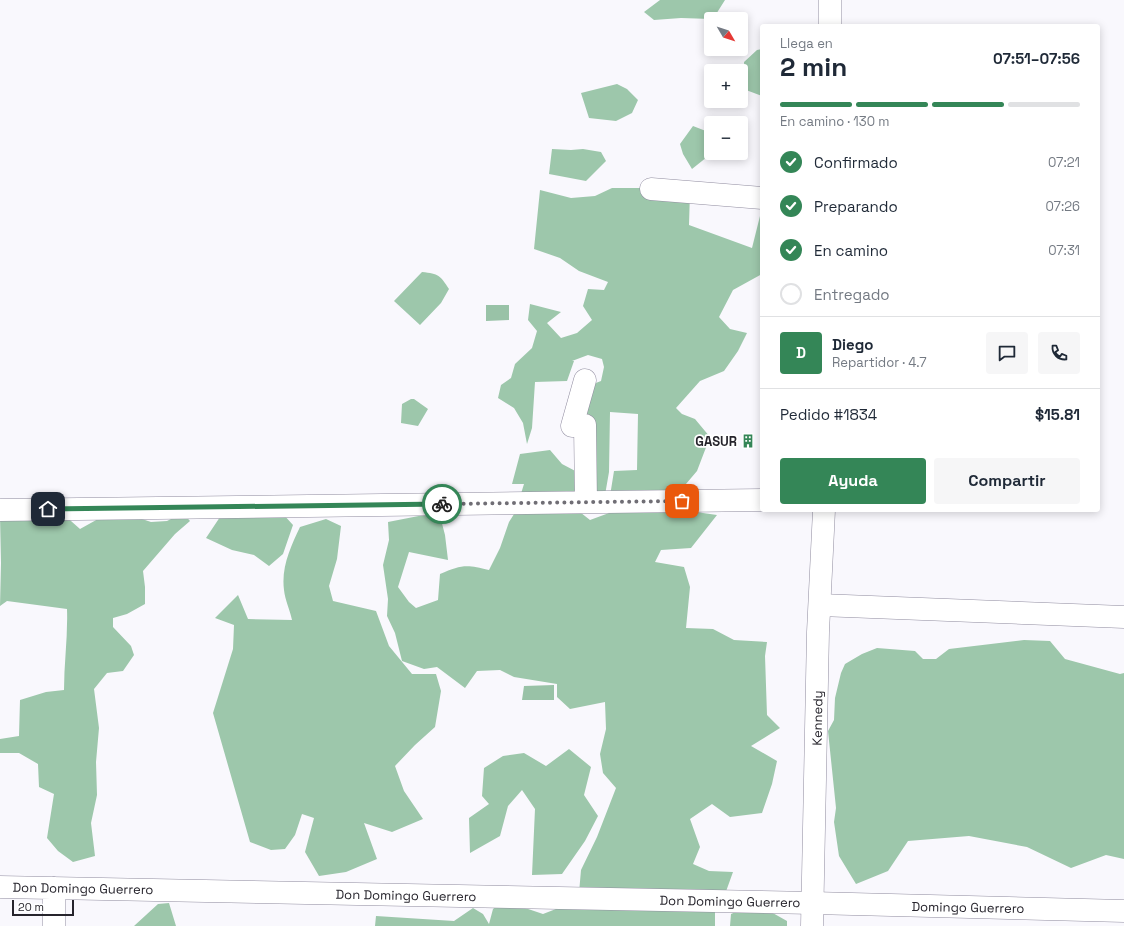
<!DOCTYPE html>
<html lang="es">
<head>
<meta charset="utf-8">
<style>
  body { margin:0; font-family:"Space Grotesk",sans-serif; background:#f6f6f7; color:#1f2937; height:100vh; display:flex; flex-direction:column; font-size:15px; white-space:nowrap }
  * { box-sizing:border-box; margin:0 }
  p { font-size:13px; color:#747a83 }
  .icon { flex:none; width:22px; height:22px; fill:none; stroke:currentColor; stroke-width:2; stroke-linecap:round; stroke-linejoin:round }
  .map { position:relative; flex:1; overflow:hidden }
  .drawer { position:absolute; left:760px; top:24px; width:340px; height:488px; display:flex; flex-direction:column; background:#fff; border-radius:4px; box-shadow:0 2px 10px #0003 }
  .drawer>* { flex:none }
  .needle { width:26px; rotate:129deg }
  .fabs { position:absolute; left:704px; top:12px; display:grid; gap:8px }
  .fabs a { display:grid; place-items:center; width:44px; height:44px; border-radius:4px; background:#fff; box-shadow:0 2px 10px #0003; font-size:20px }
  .scale { position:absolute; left:12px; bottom:10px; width:62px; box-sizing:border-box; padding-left:4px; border:2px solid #26242c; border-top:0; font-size:11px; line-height:14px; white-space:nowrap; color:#26242c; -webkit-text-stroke:3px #fff; paint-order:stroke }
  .pin { position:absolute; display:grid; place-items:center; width:34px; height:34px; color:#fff; margin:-17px; border-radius:8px; box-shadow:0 2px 6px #0006 }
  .courier { position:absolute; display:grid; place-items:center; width:40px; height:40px; margin:-20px; border:3px solid #348657; border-radius:50%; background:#fff; color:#222; box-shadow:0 1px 5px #0007 }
  .headline em { font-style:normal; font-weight:700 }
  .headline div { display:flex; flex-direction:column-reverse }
  .headline { display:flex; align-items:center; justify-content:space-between; height:68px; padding:0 20px }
  h1 { font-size:26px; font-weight:700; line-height:30px }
  .bar { display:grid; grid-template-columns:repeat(4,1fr); gap:6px 4px; align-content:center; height:48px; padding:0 20px }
  .bar i { height:5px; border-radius:3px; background:#e0e1e3 }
  .bar .on { background:#348657 }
  .bar p { grid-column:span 4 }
  .line { display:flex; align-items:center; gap:10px; padding:0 20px; border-top:1px solid #e0e1e3 }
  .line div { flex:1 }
  .round { display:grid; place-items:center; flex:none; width:42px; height:42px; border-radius:4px; background:#f6f6f7 }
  ol { padding:0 20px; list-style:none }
  li { display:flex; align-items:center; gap:12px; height:44px }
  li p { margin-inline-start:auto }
  li .icon { padding:4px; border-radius:50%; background:#348657; color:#fff; stroke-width:4 }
  li:last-child { color:#747a83 }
  li i { width:22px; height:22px; border:2px solid #e0e1e3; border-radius:50% }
  .button { display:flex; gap:8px; margin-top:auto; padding:8px 20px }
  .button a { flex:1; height:46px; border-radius:4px; background:#348657; color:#fff; font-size:16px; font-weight:700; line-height:46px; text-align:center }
  .button a+a { background:#f6f6f7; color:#1f2937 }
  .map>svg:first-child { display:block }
</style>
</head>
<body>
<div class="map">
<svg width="1124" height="926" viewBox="0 0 1124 926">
  <rect width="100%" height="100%" fill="#f9f8fd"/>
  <!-- forest -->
  <path fill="#9dc7ab" d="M 660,0 L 725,0 L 713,19 L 711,19 L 681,18 L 654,20 L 644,12 Z
    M 762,49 L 762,96 L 746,90 L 744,62 L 757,50 Z
    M 617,84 L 627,89 L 638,100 L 632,113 L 616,121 L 589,118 L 581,93 Z
    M 693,126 L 711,133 L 711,153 L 712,153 L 692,169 L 683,154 L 680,144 Z
    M 552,149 L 571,150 L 583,149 L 601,152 L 606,161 L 586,181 L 549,174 Z
    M 612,188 L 650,188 L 690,192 L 689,225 L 752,248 L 762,208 L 762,274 L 733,290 L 719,317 L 730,329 L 747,333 L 738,351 L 724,371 L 700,381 L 676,408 L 682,414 L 695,419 L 710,437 L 697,471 L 680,491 L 610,496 L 614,471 L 637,470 L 638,414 L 610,412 L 609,472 L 605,495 L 592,495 L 578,416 L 588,386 L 601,381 L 604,367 L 602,359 L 588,355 L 572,361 L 574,361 L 567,381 L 535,382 L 532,428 L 527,444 L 523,423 L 514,408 L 498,398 L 501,385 L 511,378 L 515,364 L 532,348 L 537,331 L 528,320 L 530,304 L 561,312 L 547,323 L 561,338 L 577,333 L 592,320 L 583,306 L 588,289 L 604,290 L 608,282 L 579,271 L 560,258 L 534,249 L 540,190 L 571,198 L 595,196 Z
    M 422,272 C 439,274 440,275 449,289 L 441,303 L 420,325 L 394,301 Z
    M 411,399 L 414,399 L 428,409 L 418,426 L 401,423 L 402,404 Z
    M 550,450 L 562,464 L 581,474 L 579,497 L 519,500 L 524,484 L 512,484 L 520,454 Z
    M 576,509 L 590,520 L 609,513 L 621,513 L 639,509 L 696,512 L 717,515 L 691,548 L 661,550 L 655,562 L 684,567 L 690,587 L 686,628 L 713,629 L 734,640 L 767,642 L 765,656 L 767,715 L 780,728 L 751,746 L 777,761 L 772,784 L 762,813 L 730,817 L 712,804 L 690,819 L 700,847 L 693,864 L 709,871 L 733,872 L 724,897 L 579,893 L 581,870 L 597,837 L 616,788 L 603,773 L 600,754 L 606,729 L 605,702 L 570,709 L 557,697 L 557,684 L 514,677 L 500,670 L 477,671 L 465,688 L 437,667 L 424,669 L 402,661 L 395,633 L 387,616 L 388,599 L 383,565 L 389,540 L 388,522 L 439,512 L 445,535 L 448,560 L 409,552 L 398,587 L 409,602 L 416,608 L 438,600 L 440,574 C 461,565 466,564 489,570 L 500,548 L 509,522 L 516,511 Z
    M 62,513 L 80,529 L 98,519 L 136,517 L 151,522 L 167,521 L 183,513 L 190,521 L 175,534 L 143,571 L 145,587 L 145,604 L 127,614 L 113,618 L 113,627 L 131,646 L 134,655 L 123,671 L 107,673 L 94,689 L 99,728 L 96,762 L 97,795 L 91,823 L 95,856 L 73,862 L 58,851 L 47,838 L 54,794 L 39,787 L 38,764 L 19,753 L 0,753 L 0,739 L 19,736 L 20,700 L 46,692 L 64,690 C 64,663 68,636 67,609 L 7,601 L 0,606 L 1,563 L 0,516 Z
    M 283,514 L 293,525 L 283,554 L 269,566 L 254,555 L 232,550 L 206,538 L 220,517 Z
    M 326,519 L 341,526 L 337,559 L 329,586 L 333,601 L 376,611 L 389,646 L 412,674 L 436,674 L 441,691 L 435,727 L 415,745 L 395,766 L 404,791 L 423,819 L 392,832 L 364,823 L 377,859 L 346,872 L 319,876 L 305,852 L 314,818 L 302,814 L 295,835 L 285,849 L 271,850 L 250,842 L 213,713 L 233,649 L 234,625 L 215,618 L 238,595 L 248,619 L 292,620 C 290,610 285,600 284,590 C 281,567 291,546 300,527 Z
    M 1024,640 L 1050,641 L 1065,659 L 1120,674 L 1124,673 L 1124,859 L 1106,855 L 1071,868 L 1027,847 L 969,836 L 908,841 L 888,871 L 856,884 L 839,856 L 834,822 L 836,808 L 828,731 L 834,720 L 835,698 L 841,673 L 845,664 L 862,654 L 877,648 L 915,651 L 923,659 L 936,659 L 949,649 Z
    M 569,749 L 591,767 L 584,795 L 598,816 L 585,841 L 562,874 L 532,875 L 535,809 L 522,790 L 508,806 L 500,836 L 470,853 L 469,818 L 489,804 L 482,796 L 484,768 L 503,756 L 524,753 L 546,766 Z
    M 504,901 L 543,914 L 574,902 L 715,910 L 715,926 L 375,926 L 376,916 L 454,921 L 473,908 L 483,914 L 489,924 L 493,909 Z
    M 169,903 L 176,926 L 134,926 L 158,904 Z
    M 747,907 L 771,912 L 787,921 L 787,926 L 730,926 L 731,914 Z"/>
  <!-- water -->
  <path fill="#99c2a7" d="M 486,305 L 509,305 L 509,320 L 486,321 Z
    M 554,685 L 554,700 L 522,700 L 524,686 Z"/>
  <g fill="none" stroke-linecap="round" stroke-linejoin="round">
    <!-- minor casing -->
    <g stroke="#918da0" stroke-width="23">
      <path id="minor" d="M 651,189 L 762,198
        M 585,380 L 572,426 L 585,425 L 586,502
        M 0,510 L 762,500
        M 820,605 L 1124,617
        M 0,887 L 813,903 L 1124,911
        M 54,888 L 54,926"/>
    </g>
    <!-- major casing -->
    <g stroke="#918da0" stroke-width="23">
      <path id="major" d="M 830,26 L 830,0
        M 812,926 L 818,632 L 824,510"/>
    </g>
    <!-- minor -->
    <use href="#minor" stroke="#fff" stroke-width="22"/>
    <!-- major -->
    <use href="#major" stroke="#fff" stroke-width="22"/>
  </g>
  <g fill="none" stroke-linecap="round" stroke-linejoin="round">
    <!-- done -->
    <path stroke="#706e75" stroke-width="4" stroke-dasharray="0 7.2" d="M 442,504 L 682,501"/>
    <!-- route -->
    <path stroke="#348657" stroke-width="5" d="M 48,509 L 442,504"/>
  </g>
  <!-- icons -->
  <defs>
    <g id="building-bare" transform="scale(1.08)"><path d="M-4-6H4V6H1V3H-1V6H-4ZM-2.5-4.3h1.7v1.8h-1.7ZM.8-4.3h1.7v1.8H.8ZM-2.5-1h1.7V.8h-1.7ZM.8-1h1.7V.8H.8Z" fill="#348657" stroke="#fff" stroke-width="2.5" paint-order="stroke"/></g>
  </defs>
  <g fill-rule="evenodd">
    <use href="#building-bare" x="748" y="441"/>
  </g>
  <g text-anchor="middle" stroke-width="3.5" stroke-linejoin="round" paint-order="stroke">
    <!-- poi labels -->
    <g font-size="13" font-weight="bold" fill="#26242c" stroke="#fff" text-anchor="end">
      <text x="737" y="446">GASUR</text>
    </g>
    <!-- street labels -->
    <g font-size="13" fill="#26242c" stroke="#fff">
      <text transform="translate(817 718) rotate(-89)" y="5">Kennedy</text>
      <text transform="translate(83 888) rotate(1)" y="5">Don Domingo Guerrero</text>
      <text transform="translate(406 895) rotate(1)" y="5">Don Domingo Guerrero</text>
      <text transform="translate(730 901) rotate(1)" y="5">Don Domingo Guerrero</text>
      <text transform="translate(968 907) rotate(1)" y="5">Domingo Guerrero</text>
    </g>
  </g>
</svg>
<div class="fabs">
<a><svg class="needle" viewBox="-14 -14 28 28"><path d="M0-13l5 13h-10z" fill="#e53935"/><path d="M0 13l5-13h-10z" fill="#747a83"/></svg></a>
<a>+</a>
<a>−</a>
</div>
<div class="scale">20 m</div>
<div class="pin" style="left:682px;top:501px;background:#ea580c"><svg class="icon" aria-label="bag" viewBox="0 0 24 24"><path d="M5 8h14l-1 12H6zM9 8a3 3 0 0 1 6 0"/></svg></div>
<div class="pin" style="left:48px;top:509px;background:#1f2937"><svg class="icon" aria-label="home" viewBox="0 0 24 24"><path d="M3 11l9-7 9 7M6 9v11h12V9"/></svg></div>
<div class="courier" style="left:442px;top:504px"><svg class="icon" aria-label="bike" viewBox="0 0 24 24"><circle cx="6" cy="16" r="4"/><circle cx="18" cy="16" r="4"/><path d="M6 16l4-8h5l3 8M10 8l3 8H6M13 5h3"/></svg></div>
<section class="drawer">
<div class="headline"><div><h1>2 min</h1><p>Llega en</p></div><em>07:51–07:56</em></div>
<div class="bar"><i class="on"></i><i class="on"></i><i class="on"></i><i></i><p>En camino · 130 m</p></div>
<ol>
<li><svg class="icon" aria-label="check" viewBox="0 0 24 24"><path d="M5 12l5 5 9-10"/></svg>Confirmado<p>07:21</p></li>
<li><svg class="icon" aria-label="check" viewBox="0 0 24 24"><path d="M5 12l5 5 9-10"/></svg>Preparando<p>07:26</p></li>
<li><svg class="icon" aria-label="check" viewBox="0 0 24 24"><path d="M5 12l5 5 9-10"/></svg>En camino<p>07:31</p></li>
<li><i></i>Entregado</li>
</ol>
<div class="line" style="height:72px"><b class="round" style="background:#348657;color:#fff">D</b><div><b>Diego</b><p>Repartidor · 4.7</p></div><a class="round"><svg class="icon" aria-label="chat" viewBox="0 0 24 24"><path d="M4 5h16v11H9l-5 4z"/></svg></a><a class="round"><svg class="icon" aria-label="phone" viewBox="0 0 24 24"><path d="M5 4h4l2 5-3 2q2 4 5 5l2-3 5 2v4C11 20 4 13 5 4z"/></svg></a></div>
<div class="line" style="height:52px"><div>Pedido #1834</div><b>$15.81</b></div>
<div class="button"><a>Ayuda</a><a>Compartir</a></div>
</section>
</div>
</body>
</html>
